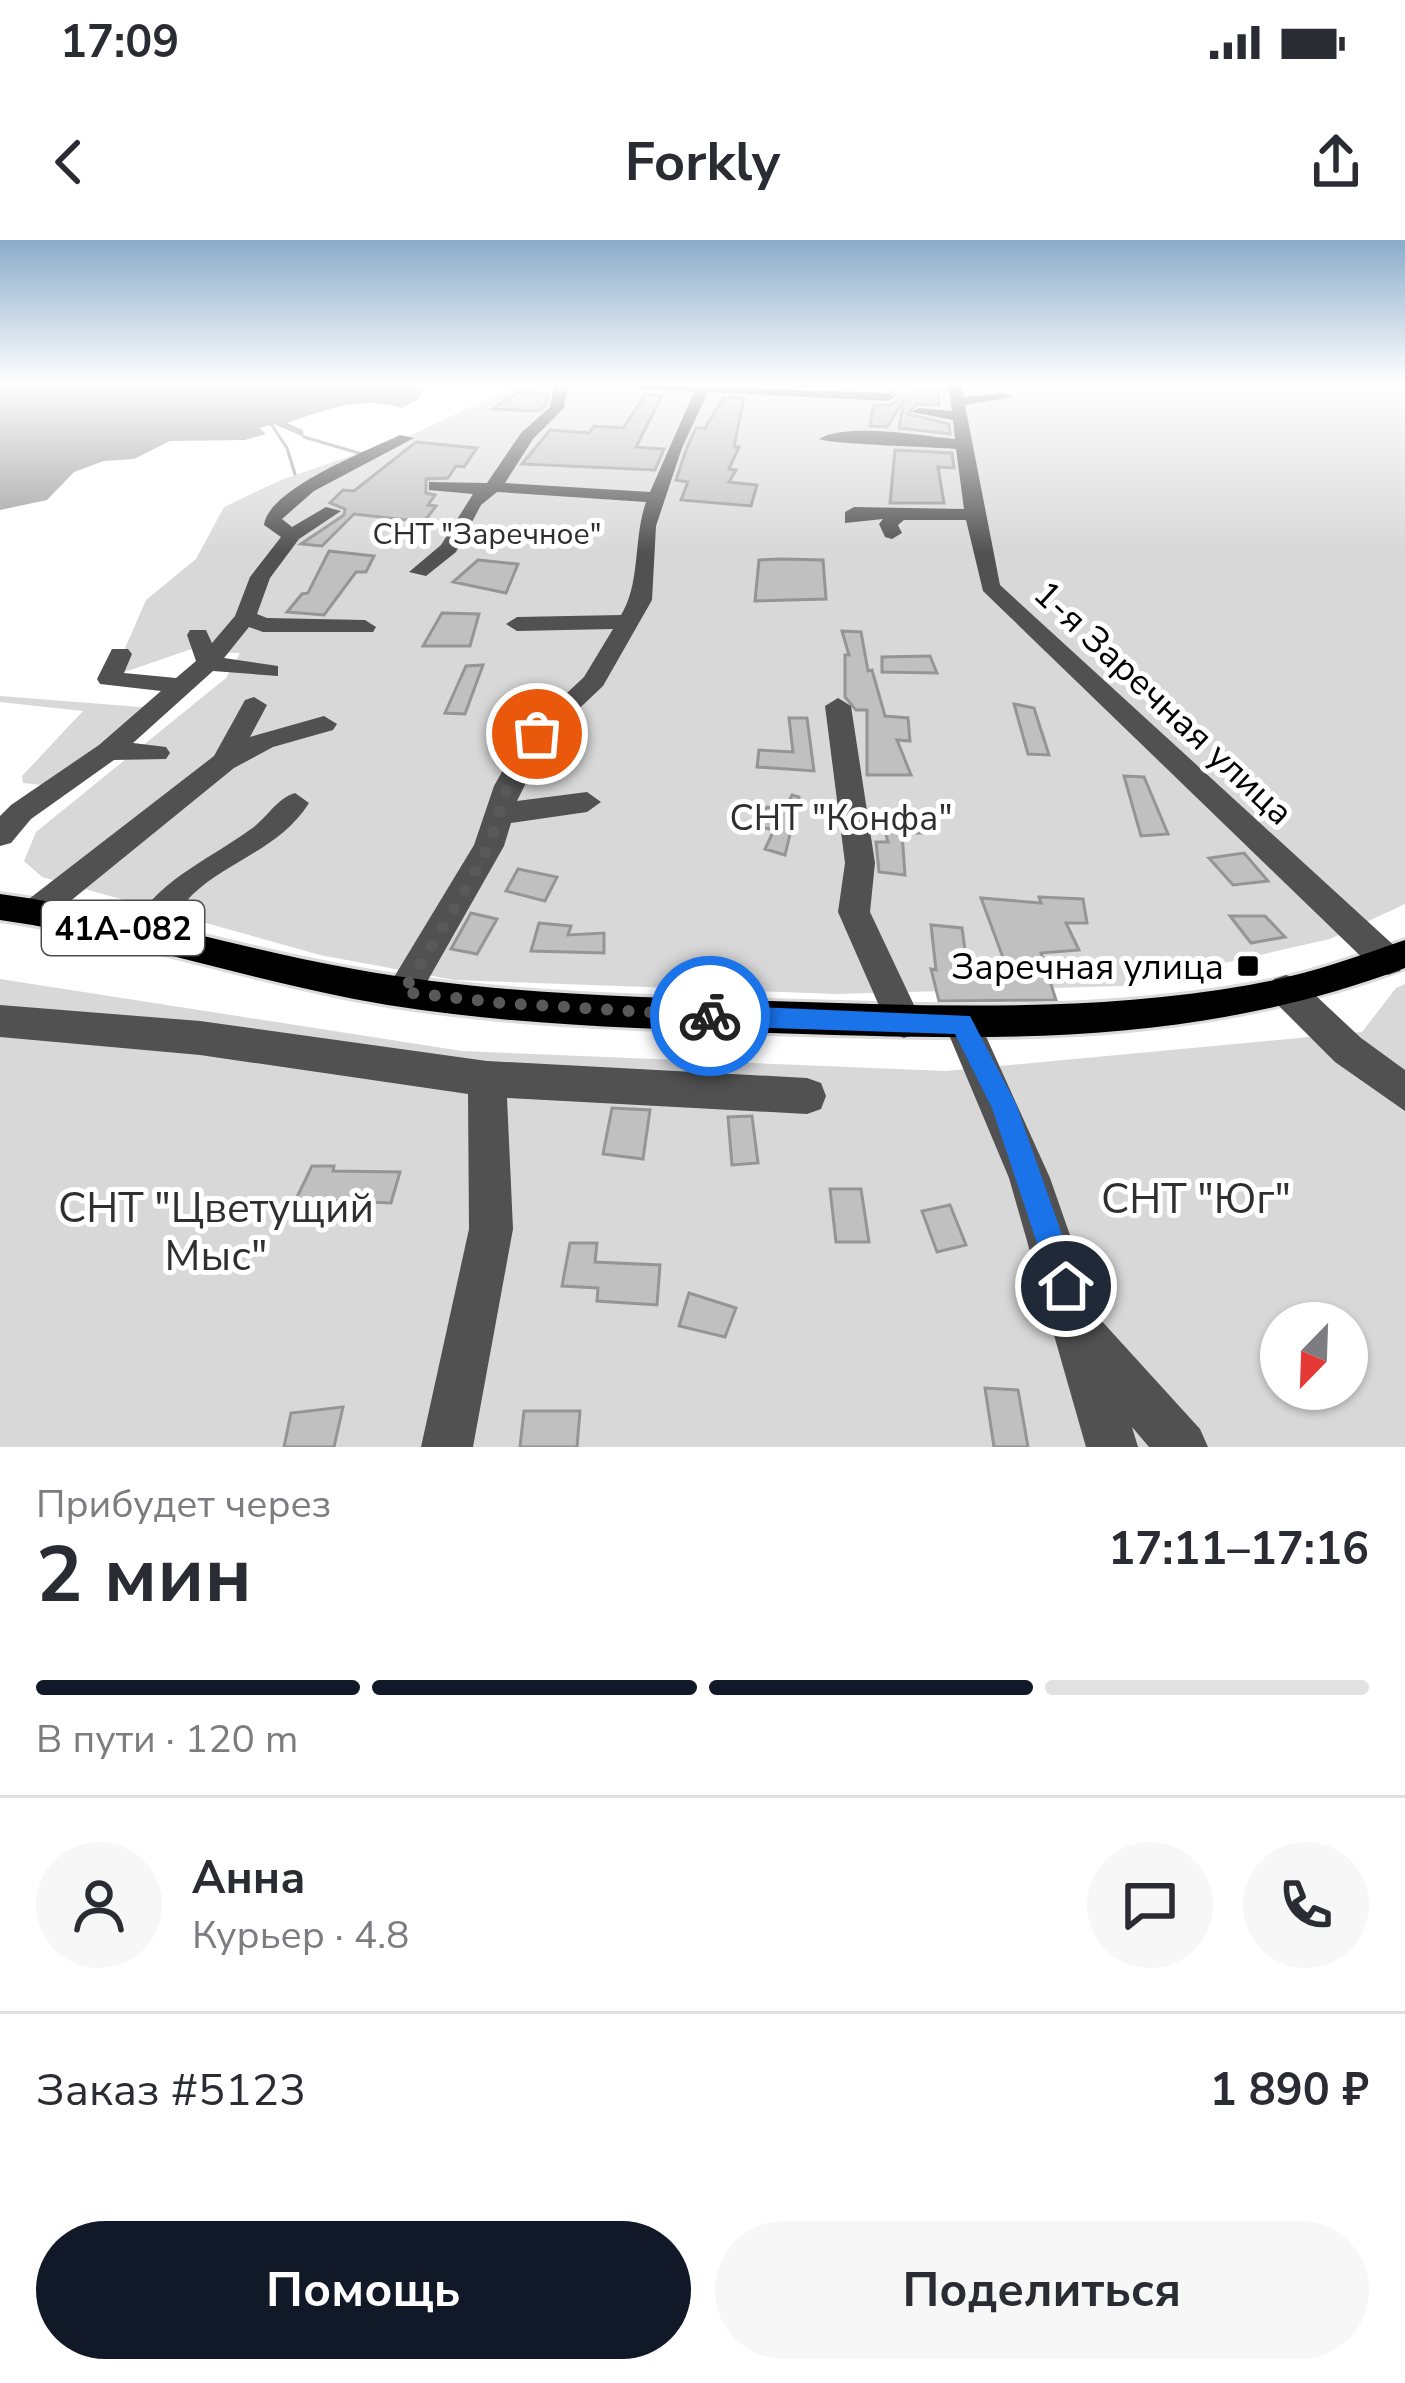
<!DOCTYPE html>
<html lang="ru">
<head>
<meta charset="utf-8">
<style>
  body { margin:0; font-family:"Nunito Sans",sans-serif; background:#f7f7f7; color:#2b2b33; height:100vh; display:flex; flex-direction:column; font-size:45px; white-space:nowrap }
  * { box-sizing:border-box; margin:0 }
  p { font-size:39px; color:#7c7c81 }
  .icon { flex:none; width:66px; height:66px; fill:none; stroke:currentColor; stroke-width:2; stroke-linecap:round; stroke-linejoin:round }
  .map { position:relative; height:1207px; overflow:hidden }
  .sheet { display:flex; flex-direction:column; background:#fff; flex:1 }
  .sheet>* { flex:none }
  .needle { width:78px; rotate:203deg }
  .fabs { position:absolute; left:1260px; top:1062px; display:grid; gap:24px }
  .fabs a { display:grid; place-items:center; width:108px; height:108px; border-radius:50%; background:#fff; box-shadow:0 3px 9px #0004; font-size:60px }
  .pin { position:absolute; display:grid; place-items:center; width:102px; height:102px; color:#fff; margin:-51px; border:6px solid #fff; border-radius:50%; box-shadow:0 3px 12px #0007 }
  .courier { position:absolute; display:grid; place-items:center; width:120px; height:120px; margin:-60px; border:9px solid #1a73e8; border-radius:50%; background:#fff; color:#222; box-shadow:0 3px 15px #0007 }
  .head em { font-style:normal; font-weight:700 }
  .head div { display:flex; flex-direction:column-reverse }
  .head { display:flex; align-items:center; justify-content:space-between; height:204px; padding:0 36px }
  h1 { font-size:78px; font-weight:700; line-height:90px }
  .bar { display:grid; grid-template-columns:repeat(4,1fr); gap:18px 12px; align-content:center; height:144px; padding:0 36px }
  .bar i { height:15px; border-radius:9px; background:#e1e1e2 }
  .bar .selected { background:#111827 }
  .bar p { grid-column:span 4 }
  .line { display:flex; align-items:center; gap:30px; padding:0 36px; border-top:3px solid #e1e1e2 }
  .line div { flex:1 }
  .round { display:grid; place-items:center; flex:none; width:126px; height:126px; border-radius:63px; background:#f7f7f7 }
  .primary-button { display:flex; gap:24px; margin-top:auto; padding:24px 36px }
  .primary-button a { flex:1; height:138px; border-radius:72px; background:#111827; color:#fff; font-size:48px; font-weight:700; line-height:138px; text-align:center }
  .primary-button a+a { background:#f7f7f7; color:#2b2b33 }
  .status { display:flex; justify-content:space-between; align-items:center; height:84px; padding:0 60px; background:#fff; direction:ltr }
  .status svg { height:33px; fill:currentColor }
  header { display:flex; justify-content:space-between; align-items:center; height:156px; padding:0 36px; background:#fff; font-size:54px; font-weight:700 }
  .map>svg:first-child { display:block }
</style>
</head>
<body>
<div class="status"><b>17:09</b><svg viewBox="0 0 49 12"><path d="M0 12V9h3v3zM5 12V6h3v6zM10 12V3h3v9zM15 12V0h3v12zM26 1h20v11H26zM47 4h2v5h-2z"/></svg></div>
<header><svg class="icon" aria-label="back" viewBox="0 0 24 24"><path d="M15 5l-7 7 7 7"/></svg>Forkly<svg class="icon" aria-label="share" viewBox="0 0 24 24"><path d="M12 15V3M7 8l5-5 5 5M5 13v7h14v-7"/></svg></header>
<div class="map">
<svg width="1405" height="1207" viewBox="0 0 1405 1207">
  <rect width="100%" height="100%" fill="#fff"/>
  <!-- green -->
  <path fill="#d8d8d8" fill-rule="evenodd" d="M 520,144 L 1405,144 L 1405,664 L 1330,699 L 1123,746 L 836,754 L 454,740 L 320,715 L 42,637 L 24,621 L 36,592 L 226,438 L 240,413 L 214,412 L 215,401 L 113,436 L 146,360 L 196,319 L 224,267 L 281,240 L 411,195 Z
    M 0,456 L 153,468 L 42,545 L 23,543 L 22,536 L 83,471 L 0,462 Z
    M 0,739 L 462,811 L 946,831 L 1362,792 L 1396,748 L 1405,744 L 1405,1207 L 0,1207 ZM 1281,1083 L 1347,1083 L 1347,1149 L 1281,1149 Z"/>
  <!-- water -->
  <path fill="#9f9f9f" d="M 0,144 L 413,144 L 424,148 L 418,160 L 401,168 C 362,155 324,170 287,183 L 303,190 L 304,197 L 274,184 L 259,188 L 266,194 L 245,200 L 170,201 L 134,219 L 104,221 L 74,232 L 47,260 L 0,270 Z"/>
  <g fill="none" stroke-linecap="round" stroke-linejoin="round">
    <!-- stream -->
    <path stroke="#9f9f9f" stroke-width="3" d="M 271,184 L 287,208 L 295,234
      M 304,197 L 362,214"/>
  </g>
  <!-- building -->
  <path fill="#c0c0c0" stroke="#959595" stroke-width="3" d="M 876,146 L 938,148 L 939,165 L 917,164 L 908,174 L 949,184 L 950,194 L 899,188 L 904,159 L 887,187 L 870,186 L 873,165 L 890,165 L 899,159 L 890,149 Z
    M 520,151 L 548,154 L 546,165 L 539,171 L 493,169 Z
    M 646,154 L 662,156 L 636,207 L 664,209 L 655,230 L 522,224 L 550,190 L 589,193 L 594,186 L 623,188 Z
    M 724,157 L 744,158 L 734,207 L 739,207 L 729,229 L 736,230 L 729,242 L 757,245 L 751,266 L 681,260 L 688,242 L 676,240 L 686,210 L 696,188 L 705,188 Z
    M 416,202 L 477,208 L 464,227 L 456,226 L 448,238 L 426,239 L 426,253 L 435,255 L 428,265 L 436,266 L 424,282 L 354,274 L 322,306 L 301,304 L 344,275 L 345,269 L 330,263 L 343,250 L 354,251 Z
    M 895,210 L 952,213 L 954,228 L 938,227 L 944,263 L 890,263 Z
    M 329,311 L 374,316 L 366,332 L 356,332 L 324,375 L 287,372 L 302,354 L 308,353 Z
    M 782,319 L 823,320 L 826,359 L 755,361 L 759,320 Z
    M 478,320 L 518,324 L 506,353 L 453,342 Z
    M 442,373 L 479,374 L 470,406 L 423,406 Z
    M 842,391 L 861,392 L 868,431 L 872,430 L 885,476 L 908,478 L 910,501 L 897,500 L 911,535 L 867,535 L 867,470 L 856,470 L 845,457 L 845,415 L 849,415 Z
    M 930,416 L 937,433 L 882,432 L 882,417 Z
    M 483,425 L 465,474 L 445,473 L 466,426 Z
    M 1014,464 L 1034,468 L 1049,515 L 1028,514 Z
    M 789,478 L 807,478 L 814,531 L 757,527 L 759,510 L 793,512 Z
    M 1124,536 L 1144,537 L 1168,594 L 1141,596 Z
    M 792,555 L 799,557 L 785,615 L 765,609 L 774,590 L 756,586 L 767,567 L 785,569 Z
    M 880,573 L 926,575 L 928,593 L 902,593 L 905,635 L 879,632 L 876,602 L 888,602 Z
    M 1244,613 L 1268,641 L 1233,645 L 1209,618 Z
    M 518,629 L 557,637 L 545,661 L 506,651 Z
    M 1039,657 L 1083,659 L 1087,683 L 1066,683 L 1079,710 L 1041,713 L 1056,760 L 939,761 L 931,729 L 936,730 L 931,685 L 962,688 L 968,732 L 1009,734 L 981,658 L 1041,663 Z
    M 471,673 L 497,679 L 477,714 L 451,709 Z
    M 1230,676 L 1265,676 L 1285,697 L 1251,703 Z
    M 539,683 L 571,686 L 568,695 L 604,693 L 604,713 L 531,711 Z
    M 612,868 L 650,870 L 643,919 L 603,914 Z
    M 752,876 L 758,923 L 732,925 L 728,877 Z
    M 312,926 L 334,926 L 333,931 L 400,932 L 391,963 L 296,959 Z
    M 830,949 L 861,949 L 869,1002 L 836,1002 Z
    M 950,965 L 966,1005 L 937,1012 L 922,971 Z
    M 570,1003 L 597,1003 L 595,1022 L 660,1025 L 657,1065 L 597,1061 L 598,1048 L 562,1046 Z
    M 689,1053 L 736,1068 L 725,1097 L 679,1086 Z
    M 985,1148 L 1018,1150 L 1028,1207 L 994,1207 Z
    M 343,1167 L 334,1207 L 284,1207 L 291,1173 Z
    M 524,1171 L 580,1171 L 577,1207 L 520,1207 Z"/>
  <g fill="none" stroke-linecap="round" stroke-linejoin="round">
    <!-- major casing -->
    <g stroke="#dbdbdb" stroke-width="6">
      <path id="major" d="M 0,654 C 120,670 235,708 354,729 C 491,754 631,757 770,761 C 930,766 1090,773 1249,745 C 1303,736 1353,718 1405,700 L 1405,728 C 1190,808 995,800 770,793 C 631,788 491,785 354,759 C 235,736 120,697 0,680 Z"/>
    </g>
    <!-- minor -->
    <path fill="#515151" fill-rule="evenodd" d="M 554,144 L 568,144 L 564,168 L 533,199 L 505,243 L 650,252 L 694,152 L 628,148 L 621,144 L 888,153 L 895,157 L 888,161 L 708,152 L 682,208 L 656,286 L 652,360 L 603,446 L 548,498 L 517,561 L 587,552 L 601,562 L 587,572 L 511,583 L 504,606 L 415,763 L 403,767 L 391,763 L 385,752 L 474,605 L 494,546 L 524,493 L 584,437 L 613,389 L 517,391 L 506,384 L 517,377 L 621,375 C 641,343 633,299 646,262 L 497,252 L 481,265 L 456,312 L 426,336 L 409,332 L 441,305 L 473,254 L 429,250 L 429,242 L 487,243 L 521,193 L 550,167 Z
      M 948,144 L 962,144 L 964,157 L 1005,153 L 1012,157 L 965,165 L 1000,345 L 1400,711 L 1405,721 L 1400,731 L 1388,735 L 1376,731 L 983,351 L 966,280 L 904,280 L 898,285 L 902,293 L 892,299 L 885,297 L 879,284 L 883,279 L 845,283 L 845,272 L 854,267 L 964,269 L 956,209 C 935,207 828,204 819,199 C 847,182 921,196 955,199 L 953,180 L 912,172 L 919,168 L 952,171 Z
      M 400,195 L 414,198 L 314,251 L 282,279 L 292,287 L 326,267 L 341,271 L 299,299 L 270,338 L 257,374 L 267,378 L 365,380 L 376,387 L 373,392 L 263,392 L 249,387 L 224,418 L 278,426 L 278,436 L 213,431 L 133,503 L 166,507 L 170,513 L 166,519 L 114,520 L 31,579 L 11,603 L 0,606 L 0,576 L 11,565 L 99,505 L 161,451 L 100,444 L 97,439 L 112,409 L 128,409 L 132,414 L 124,433 L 176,438 L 196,421 L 187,395 L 190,390 L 206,390 L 212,403 L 235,376 L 250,337 L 281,297 L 264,285 C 268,249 369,210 400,195 Z
      M 254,457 L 267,465 L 250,497 L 324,476 L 337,484 L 333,490 L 273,507 L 234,528 L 47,680 L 36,684 L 25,680 L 20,671 L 25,662 L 214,516 L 245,460 Z
      M 838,458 L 851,466 L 875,623 L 870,672 L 922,782 L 917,793 L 904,798 L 891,793 L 838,672 L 845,623 L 825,466 Z
      M 295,553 L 309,563 C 280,609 229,620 192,655 C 174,674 165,714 133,704 L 128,694 C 156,640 204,623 251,589 C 267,578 276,559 295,553 Z
      M 1286,735 L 1298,739 L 1361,798 L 1405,830 L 1405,871 L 1335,822 L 1274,761 L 1268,750 L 1274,739 Z
      M 0,765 L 200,781 L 487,821 L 807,838 L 821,843 L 826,856 L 821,869 L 807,874 L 507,858 L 513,989 L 473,1207 L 421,1207 L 469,989 L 468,854 L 200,815 L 0,797 Z
      M 962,767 L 975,772 L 1050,938 L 1099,1078 L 1200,1189 L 1208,1207 L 1149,1207 L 1132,1187 L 1138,1207 L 1086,1207 L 1009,938 L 944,783 L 949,772 Z"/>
    <!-- major -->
    <use href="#major" fill="#000" fill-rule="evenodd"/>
  </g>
  <!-- sky -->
  <linearGradient id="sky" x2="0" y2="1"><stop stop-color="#8baccb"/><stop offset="0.46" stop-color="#fff"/><stop offset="1" stop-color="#fff" stop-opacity="0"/></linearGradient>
  <rect width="1405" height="313" fill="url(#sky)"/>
  <!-- route -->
  <path fill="#1a73e8" d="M 710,765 L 970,776 L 1016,864 L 1080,1046 L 1076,1057 L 1066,1061 L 1055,1057 L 992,868 L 955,794 L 710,786 L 699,776 Z"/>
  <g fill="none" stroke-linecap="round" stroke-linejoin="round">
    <!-- done -->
    <path stroke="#595959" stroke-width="12" stroke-dasharray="0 21.6" d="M 537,494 L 508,546 L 489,606 L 464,653 L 403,752 L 502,763 L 710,776"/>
  </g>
  <!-- markers -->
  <rect fill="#000" stroke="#fff" stroke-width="4.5" x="1236" y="714" width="24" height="24" rx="6"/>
  <g text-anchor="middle" stroke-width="10" stroke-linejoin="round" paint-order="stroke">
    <!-- far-park labels -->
    <g font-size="30" fill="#2f2f2f" stroke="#fff">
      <text x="487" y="304">СНТ "Заречное"</text>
    </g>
    <!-- shield labels -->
    <rect fill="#fff" stroke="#4c4c4c" stroke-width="3" x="42" y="661" width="162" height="54" rx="9"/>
    <g font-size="33" font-weight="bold" fill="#000">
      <text x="123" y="700">41А-082</text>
    </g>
    <!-- street labels -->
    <g font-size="36" fill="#000" stroke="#fff">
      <text transform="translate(1164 462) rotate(43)" y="13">1-я Заречная улица</text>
    </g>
    <!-- park labels -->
    <g font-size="36" fill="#2f2f2f" stroke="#fff">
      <text x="841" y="590">СНТ "Конфа"</text>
    </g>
    <!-- poi labels -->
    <g font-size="36" fill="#000" stroke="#fff" text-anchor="end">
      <text x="1224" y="739">Заречная улица</text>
    </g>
    <!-- near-park labels -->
    <g font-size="42" fill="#2f2f2f" stroke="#fff">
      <text x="1196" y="973">СНТ "Юг"</text>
      <text x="216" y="982">СНТ "Цветущий<tspan x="216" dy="48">Мыс"</tspan></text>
    </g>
  </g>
</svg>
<div class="fabs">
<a><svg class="needle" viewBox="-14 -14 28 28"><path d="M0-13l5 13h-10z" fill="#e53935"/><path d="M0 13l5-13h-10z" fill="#7c7c81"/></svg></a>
</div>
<div class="pin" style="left:537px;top:494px;background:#ea580c"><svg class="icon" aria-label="bag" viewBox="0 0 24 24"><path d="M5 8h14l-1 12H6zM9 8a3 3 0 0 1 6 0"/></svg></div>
<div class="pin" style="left:1066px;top:1046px;background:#1f2937"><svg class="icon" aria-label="home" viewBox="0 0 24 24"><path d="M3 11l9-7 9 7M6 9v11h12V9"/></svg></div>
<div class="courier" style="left:710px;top:776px"><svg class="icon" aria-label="bike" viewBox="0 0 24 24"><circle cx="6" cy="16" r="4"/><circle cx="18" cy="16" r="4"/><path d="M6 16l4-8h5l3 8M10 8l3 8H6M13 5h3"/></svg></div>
</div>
<section class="sheet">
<div class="head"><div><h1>2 мин</h1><p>Прибудет через</p></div><em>17:11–17:16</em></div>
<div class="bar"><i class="selected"></i><i class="selected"></i><i class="selected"></i><i></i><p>В пути · 120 m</p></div>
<div class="line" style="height:216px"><a class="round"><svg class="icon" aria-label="person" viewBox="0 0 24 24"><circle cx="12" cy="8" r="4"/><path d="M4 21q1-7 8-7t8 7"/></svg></a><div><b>Анна</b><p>Курьер · 4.8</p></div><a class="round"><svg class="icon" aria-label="chat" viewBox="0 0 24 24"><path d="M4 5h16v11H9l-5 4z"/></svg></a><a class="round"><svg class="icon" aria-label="phone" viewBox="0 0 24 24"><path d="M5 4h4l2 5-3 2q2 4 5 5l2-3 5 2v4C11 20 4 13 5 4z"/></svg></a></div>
<div class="line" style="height:156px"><div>Заказ #5123</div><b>1 890 ₽</b></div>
<div class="primary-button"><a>Помощь</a><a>Поделиться</a></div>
</section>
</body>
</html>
